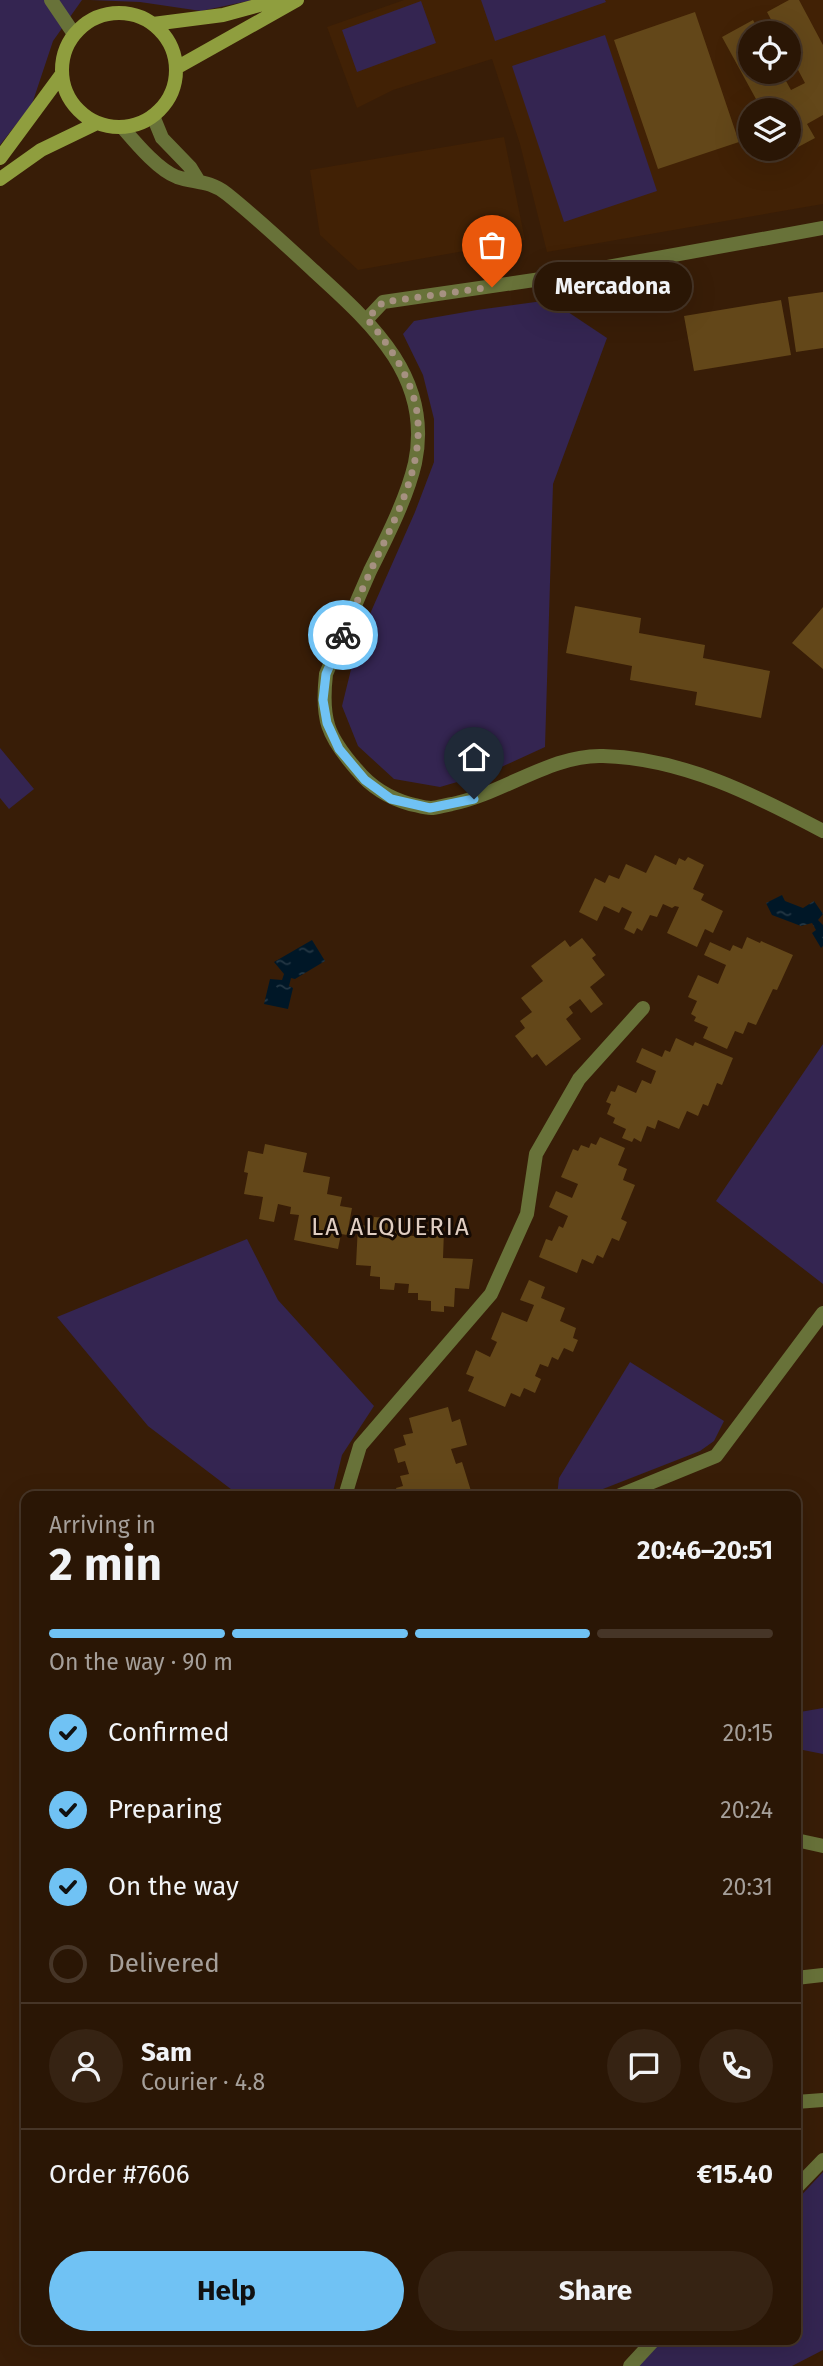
<!DOCTYPE html>
<html lang="en">
<head>
<meta charset="utf-8">
<style>
  body { margin:0; font-family:"Fira Sans",sans-serif; background:#362313; color:#f1f3f6; height:100vh; display:flex; flex-direction:column; font-size:26px; white-space:nowrap }
  * { box-sizing:border-box; margin:0 }
  p { font-size:23px; color:#a59f9a }
  .icon { flex:none; width:38px; height:38px; fill:none; stroke:currentColor; stroke-width:2; stroke-linecap:round; stroke-linejoin:round }
  .map { position:relative; flex:1; overflow:hidden }
  .panel { position:absolute; left:21px; top:1491px; width:780px; height:854px; display:flex; flex-direction:column; background:#2a1605; border-radius:14px; box-shadow:0 7px 28px #0002,0 0 0 2px #463527 }
  .panel>* { flex:none }
  .tools { position:absolute; left:738px; top:21px; display:grid; gap:14px }
  .tools a { display:grid; place-items:center; width:63px; height:63px; border-radius:50%; background:#2a1605; box-shadow:0 7px 28px #0002,0 0 0 2px #463527; font-size:35px }
  .pin { position:absolute; display:grid; place-items:center; width:60px; height:60px; color:#fff; margin:-72px -30px; border-radius:50% 50% 50% 0; rotate:-45deg; box-shadow:0 0 7px #0007 }
  .pin .icon { rotate:45deg }
  .courier { position:absolute; display:grid; place-items:center; width:70px; height:70px; margin:-35px; border:5px solid #70c2f4; border-radius:50%; background:#fff; color:#222; box-shadow:0 2px 9px #0007 }
  .bubble { position:absolute; height:49px; border-radius:24px; background:#2a1605; box-shadow:0 7px 28px #0002,0 0 0 2px #463527; font-size:23px; font-weight:700; line-height:49px; text-align:center }
  .head em { font-style:normal; font-weight:700 }
  .head div { display:flex; flex-direction:column-reverse }
  .head { display:flex; align-items:center; justify-content:space-between; height:119px; padding:0 28px }
  h1 { font-size:46px; font-weight:700; line-height:52px }
  .bar { display:grid; grid-template-columns:repeat(4,1fr); gap:10px 7px; align-content:center; height:84px; padding:0 28px }
  .bar i { height:9px; border-radius:5px; background:#463527 }
  .bar .on { background:#70c2f4 }
  .bar p { grid-column:span 4 }
  .line { display:flex; align-items:center; gap:18px; padding:0 28px; border-top:2px solid #463527 }
  .line div { flex:1 }
  .round { display:grid; place-items:center; flex:none; width:74px; height:74px; border-radius:37px; background:#362313 }
  ol { padding:0 28px; list-style:none }
  li { display:flex; align-items:center; gap:21px; height:77px }
  li p { margin-inline-start:auto }
  li .icon { padding:7px; border-radius:50%; background:#70c2f4; color:#111; stroke-width:4 }
  li:last-child { color:#a59f9a }
  li i { width:38px; height:38px; border:4px solid #463527; border-radius:50% }
  .button { display:flex; gap:14px; margin-top:auto; padding:14px 28px }
  .button a { flex:1; height:80px; border-radius:42px; background:#70c2f4; color:#111; font-size:28px; font-weight:700; line-height:80px; text-align:center }
  .button a+a { background:#362313; color:#f1f3f6 }
  .map>svg:first-child { display:block }
</style>
</head>
<body>
<div class="map">
<svg width="823" height="2366" viewBox="0 0 823 2366">
  <defs>
    <pattern id="water-ripples" width="26" height="14" patternUnits="userSpaceOnUse" patternTransform="scale(1.75)"><rect width="26" height="14" fill="#001727"/><path d="M2 4q2-2 4 0t4 0M15 11q2-2 4 0t4 0" fill="none" stroke="#253845"/></pattern>
  </defs>
  <rect width="100%" height="100%" fill="#381d07"/>
  <!-- built -->
  <path fill="#412105" fill-rule="evenodd" d="M 404,0 L 823,0 L 823,204 L 547,252 L 520,144 L 492,59 L 393,90 L 357,108 L 327,27 ZM 751,33 L 789,33 L 789,72 L 751,72 ZM 751,110 L 789,110 L 789,149 L 751,149 Z
    M 504,137 L 525,240 L 358,270 L 320,235 L 310,170 Z"/>
  <!-- green -->
  <path fill="#342551" d="M 0,0 L 82,0 L 53,41 L 32,104 L 0,145 Z
    M 90,0 L 253,0 L 201,11 L 140,2 Z
    M 481,0 L 605,0 L 606,2 L 495,41 Z
    M 421,1 L 436,43 L 357,72 L 342,30 Z
    M 605,35 L 657,191 L 564,222 L 512,66 Z
    M 550,300 L 607,338 L 553,484 L 545,747 L 488,773 L 440,787 L 394,779 L 358,746 L 342,706 L 358,641 L 415,512 L 434,462 L 434,419 L 423,375 L 403,334 L 414,321 L 477,310 Z
    M 0,748 L 34,789 L 9,809 L 0,798 Z
    M 823,1044 L 823,1284 L 716,1201 Z
    M 247,1239 L 278,1300 L 374,1406 L 342,1455 L 332,1496 L 240,1496 L 148,1426 L 57,1317 Z
    M 630,1362 L 724,1421 L 714,1441 L 700,1451 L 585,1496 L 557,1496 L 559,1478 Z
    M 823,1708 L 823,1754 L 803,1750 L 800,1712 Z
    M 823,2172 L 823,2350 L 792,2366 L 638,2366 L 663,2340 L 796,2340 L 796,2201 Z"/>
  <!-- water -->
  <path fill="url(#water-ripples)" d="M 782,895 L 785,901 L 803,908 L 814,901 L 823,914 L 818,920 L 823,925 L 823,946 L 821,948 L 812,933 L 816,930 L 812,923 L 801,926 L 772,915 L 766,903 Z
    M 312,940 L 325,961 L 295,979 L 291,978 L 289,986 L 293,988 L 288,1009 L 264,1004 L 270,979 L 282,980 L 284,974 L 274,962 Z"/>
  <!-- building -->
  <path fill="#634719" d="M 789,0 L 799,0 L 823,45 L 823,115 L 807,124 L 815,138 L 785,154 L 783,149 L 789,149 L 789,110 L 762,110 L 722,37 L 753,20 L 760,33 L 751,33 L 751,72 L 781,72 L 791,90 L 805,83 L 789,53 L 789,33 L 778,33 L 767,12 Z
    M 695,12 L 739,142 L 658,169 L 614,40 Z
    M 823,292 L 823,348 L 796,352 L 788,297 Z
    M 781,300 L 791,355 L 694,371 L 684,316 Z
    M 575,606 L 641,618 L 639,633 L 705,645 L 703,658 L 770,671 L 761,718 L 695,705 L 697,692 L 630,680 L 632,666 L 566,653 Z
    M 823,607 L 823,669 L 792,643 Z
    M 655,855 L 676,865 L 679,858 L 685,861 L 688,857 L 704,865 L 693,889 L 704,894 L 701,900 L 723,911 L 713,933 L 705,929 L 697,947 L 667,933 L 679,907 L 675,906 L 672,908 L 663,904 L 657,917 L 650,915 L 642,931 L 637,928 L 634,934 L 624,929 L 632,912 L 622,907 L 619,913 L 604,906 L 597,921 L 579,912 L 595,878 L 605,883 L 609,875 L 619,879 L 626,864 L 646,873 Z
    M 747,937 L 760,943 L 761,941 L 793,955 L 777,990 L 773,989 L 756,1025 L 748,1022 L 743,1034 L 735,1031 L 727,1049 L 703,1038 L 708,1027 L 694,1021 L 696,1017 L 691,1014 L 697,1001 L 688,997 L 698,975 L 718,984 L 726,965 L 704,955 L 710,942 L 730,951 L 733,945 L 742,949 Z
    M 582,938 L 596,955 L 592,958 L 605,975 L 590,987 L 603,1004 L 591,1013 L 580,999 L 569,1007 L 573,1013 L 566,1019 L 581,1039 L 546,1066 L 537,1054 L 532,1058 L 515,1036 L 525,1028 L 520,1021 L 532,1012 L 521,998 L 543,981 L 531,966 L 565,940 L 570,947 Z
    M 676,1038 L 693,1046 L 695,1042 L 733,1058 L 722,1085 L 717,1083 L 708,1106 L 703,1104 L 698,1116 L 687,1111 L 679,1129 L 658,1120 L 655,1129 L 647,1126 L 641,1142 L 634,1138 L 632,1142 L 622,1138 L 626,1129 L 613,1123 L 615,1118 L 607,1114 L 611,1104 L 606,1102 L 611,1091 L 615,1092 L 618,1085 L 636,1093 L 642,1080 L 651,1084 L 656,1071 L 636,1062 L 642,1048 L 662,1057 L 665,1050 L 670,1052 Z
    M 600,1137 L 625,1148 L 618,1165 L 627,1169 L 623,1180 L 635,1185 L 621,1219 L 627,1222 L 619,1241 L 612,1238 L 603,1258 L 597,1255 L 593,1264 L 582,1259 L 577,1273 L 539,1257 L 546,1239 L 552,1241 L 559,1226 L 563,1228 L 568,1216 L 549,1207 L 556,1191 L 572,1198 L 578,1184 L 561,1177 L 573,1149 L 578,1151 L 581,1145 L 589,1148 L 591,1143 L 596,1145 Z
    M 265,1144 L 307,1153 L 303,1172 L 330,1177 L 327,1194 L 342,1197 L 340,1206 L 352,1208 L 347,1235 L 341,1234 L 338,1249 L 294,1240 L 299,1215 L 290,1214 L 291,1207 L 278,1204 L 274,1222 L 259,1219 L 263,1197 L 244,1194 L 248,1173 L 244,1172 L 248,1151 L 263,1154 Z
    M 374,1217 L 399,1219 L 398,1235 L 414,1236 L 414,1229 L 444,1230 L 443,1258 L 473,1259 L 469,1289 L 455,1288 L 454,1307 L 444,1306 L 444,1312 L 431,1311 L 431,1301 L 418,1300 L 418,1293 L 408,1293 L 409,1284 L 395,1283 L 394,1290 L 380,1289 L 380,1277 L 370,1276 L 371,1266 L 356,1265 L 358,1225 L 373,1226 Z
    M 529,1280 L 545,1287 L 541,1298 L 565,1308 L 560,1321 L 576,1328 L 573,1338 L 578,1340 L 573,1352 L 564,1348 L 558,1360 L 552,1357 L 548,1367 L 540,1364 L 535,1376 L 541,1379 L 535,1393 L 524,1388 L 520,1397 L 511,1393 L 505,1407 L 468,1391 L 474,1377 L 466,1374 L 476,1350 L 490,1357 L 497,1342 L 491,1339 L 502,1312 L 527,1322 L 534,1305 L 520,1300 Z
    M 448,1407 L 452,1422 L 460,1419 L 467,1445 L 451,1449 L 456,1464 L 462,1462 L 471,1491 L 452,1496 L 399,1496 L 396,1488 L 403,1486 L 400,1476 L 409,1474 L 405,1461 L 398,1463 L 394,1449 L 406,1445 L 403,1435 L 413,1433 L 409,1418 Z"/>
  <g fill="none" stroke-linecap="round" stroke-linejoin="round">
    <!-- street -->
    <path stroke="#687239" stroke-width="14" d="M 51,0 L 74,34
      M 153,116 L 162,138 L 190,167 L 198,180
      M 122,127 C 135,142 158,170 177,177 C 195,183 209,180 227,194 C 257,218 286,245 314,271 C 371,323 433,377 415,463 C 407,498 386,539 370,571 C 355,605 341,639 326,674 C 321,719 327,736 357,770 C 371,787 389,798 410,804 C 416,805 424,808 431,808 C 437,808 445,805 452,804 C 502,794 552,754 603,756 C 682,758 755,795 823,831
      M 367,319 L 383,302 L 541,279 L 823,228
      M 345,1496 L 360,1446 L 491,1294 L 527,1214 L 536,1154 L 579,1079 L 643,1008
      M 618,1496 L 716,1456 L 823,1313
      M 796,1840 L 823,1846
      M 796,1978 L 823,1975
      M 796,2102 L 823,2100
      M 796,2188 L 823,2160
      M 630,2366 L 654,2340"/>
    <!-- secondary -->
    <path stroke="#8f9e3e" stroke-width="14" d="M62 70a57 57 0 1 1 114 0a57 57 0 1 1-114 0Z
      M 153,24 L 223,15 L 278,0
      M 176,68 L 297,0
      M 0,158 L 62,74
      M 0,179 L 41,150 L 97,123"/>
  </g>
  <g fill="none" stroke-linecap="round" stroke-linejoin="round">
    <!-- done -->
    <path stroke="#a69181" stroke-width="7" stroke-dasharray="0 12.6" d="M 343,635 C 352,613 361,592 371,570 C 394,520 429,460 415,402 C 407,371 387,342 367,319 L 383,302 L 492,287"/>
    <!-- route -->
    <path stroke="#70c2f4" stroke-width="9" d="M 343,635 L 326,674 L 323,700 L 327,723 L 339,749 L 365,780 L 391,799 L 430,808 L 474,799"/>
  </g>
  <g text-anchor="middle" stroke-width="6" stroke-linejoin="round" paint-order="stroke">
    <!-- neighbourhood labels -->
    <g font-size="24" letter-spacing="2" fill="#e1cfc3" stroke="#160b04">
      <text x="391" y="1235">LA ALQUERIA</text>
    </g>
  </g>
</svg>
<div class="tools">
<a><svg class="icon" aria-label="locate" viewBox="0 0 24 24"><circle cx="12" cy="12" r="6"/><path d="M12 2v4M12 18v4M2 12h4M18 12h4"/></svg></a>
<a><svg class="icon" aria-label="layers" viewBox="0 0 24 24"><path d="M12 4l9 5-9 5-9-5zM3 14l9 5 9-5"/></svg></a>
</div>
<div class="pin" style="left:492px;top:287px;background:#ea580c"><svg class="icon" aria-label="bag" viewBox="0 0 24 24"><path d="M5 8h14l-1 12H6zM9 8a3 3 0 0 1 6 0"/></svg></div>
<div class="pin" style="left:474px;top:799px;background:#1f2937"><svg class="icon" aria-label="home" viewBox="0 0 24 24"><path d="M3 11l9-7 9 7M6 9v11h12V9"/></svg></div>
<div class="courier" style="left:343px;top:635px"><svg class="icon" aria-label="bike" viewBox="0 0 24 24"><circle cx="6" cy="16" r="4"/><circle cx="18" cy="16" r="4"/><path d="M6 16l4-8h5l3 8M10 8l3 8H6M13 5h3"/></svg></div>
<div class="bubble" style="left:534px;top:262px;width:158px">Mercadona</div>
<section class="panel">
<div class="head"><div><h1>2 min</h1><p>Arriving in</p></div><em>20:46–20:51</em></div>
<div class="bar"><i class="on"></i><i class="on"></i><i class="on"></i><i></i><p>On the way · 90 m</p></div>
<ol>
<li><svg class="icon" aria-label="check" viewBox="0 0 24 24"><path d="M5 12l5 5 9-10"/></svg>Confirmed<p>20:15</p></li>
<li><svg class="icon" aria-label="check" viewBox="0 0 24 24"><path d="M5 12l5 5 9-10"/></svg>Preparing<p>20:24</p></li>
<li><svg class="icon" aria-label="check" viewBox="0 0 24 24"><path d="M5 12l5 5 9-10"/></svg>On the way<p>20:31</p></li>
<li><i></i>Delivered</li>
</ol>
<div class="line" style="height:126px"><a class="round"><svg class="icon" aria-label="person" viewBox="0 0 24 24"><circle cx="12" cy="8" r="4"/><path d="M4 21q1-7 8-7t8 7"/></svg></a><div><b>Sam</b><p>Courier · 4.8</p></div><a class="round"><svg class="icon" aria-label="chat" viewBox="0 0 24 24"><path d="M4 5h16v11H9l-5 4z"/></svg></a><a class="round"><svg class="icon" aria-label="phone" viewBox="0 0 24 24"><path d="M5 4h4l2 5-3 2q2 4 5 5l2-3 5 2v4C11 20 4 13 5 4z"/></svg></a></div>
<div class="line" style="height:91px"><div>Order #7606</div><b>€15.40</b></div>
<div class="button"><a>Help</a><a>Share</a></div>
</section>
</div>
</body>
</html>
